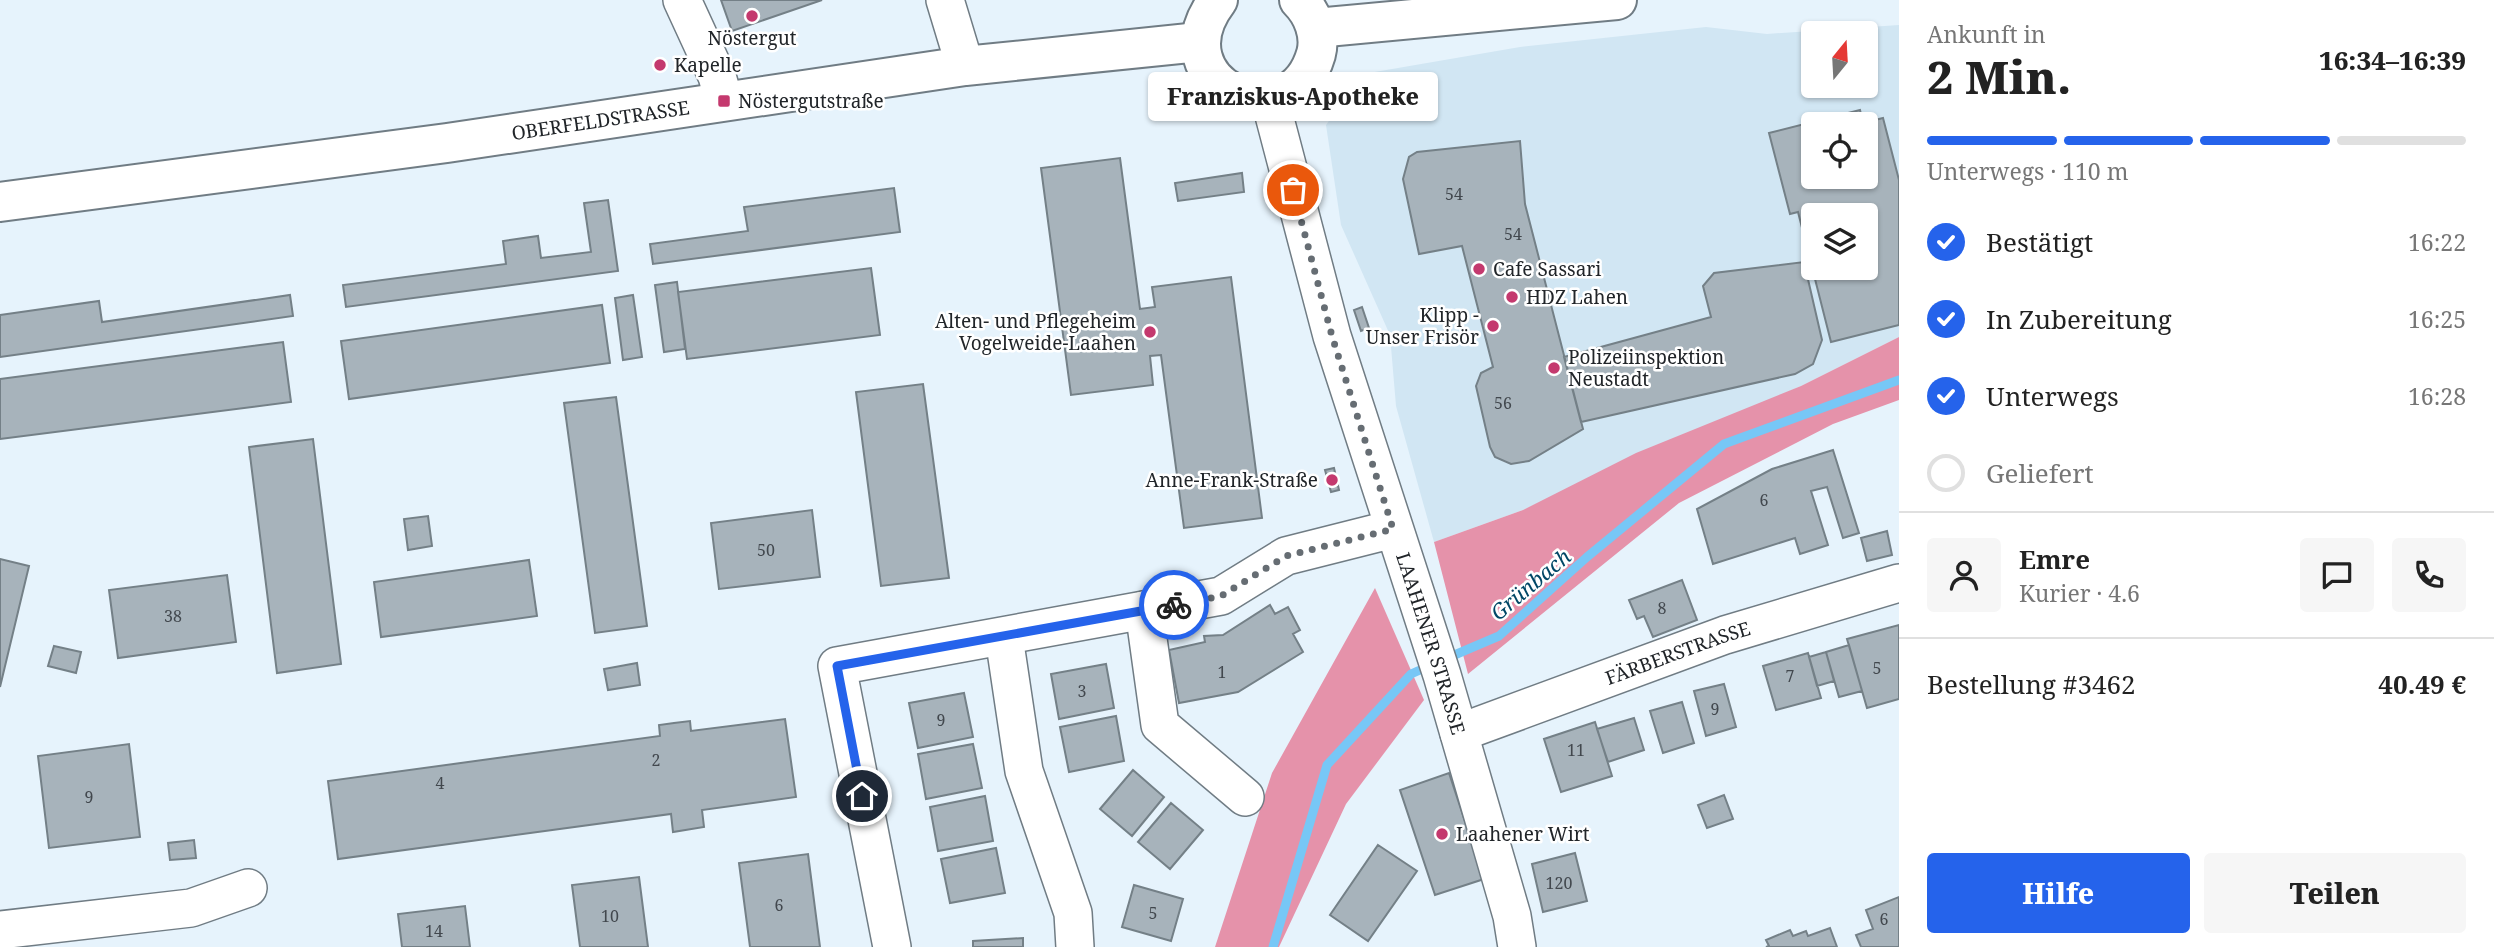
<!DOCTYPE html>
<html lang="de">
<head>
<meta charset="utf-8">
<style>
  body { margin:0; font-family:"Noto Serif",serif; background:#f6f6f6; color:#222; height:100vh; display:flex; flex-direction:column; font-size:26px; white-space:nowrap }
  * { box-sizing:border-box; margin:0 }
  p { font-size:23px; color:#767676 }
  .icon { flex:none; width:38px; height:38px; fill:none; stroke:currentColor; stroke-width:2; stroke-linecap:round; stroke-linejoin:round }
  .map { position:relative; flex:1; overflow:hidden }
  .sheet { display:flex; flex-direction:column; background:#fff; width:595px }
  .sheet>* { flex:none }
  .needle { width:46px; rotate:18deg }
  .tools { position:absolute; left:1801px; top:21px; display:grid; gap:14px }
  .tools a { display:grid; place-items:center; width:77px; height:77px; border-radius:7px; background:#fff; box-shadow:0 2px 5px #0004; font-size:35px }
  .pin { position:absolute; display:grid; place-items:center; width:60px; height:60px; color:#fff; margin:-30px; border:4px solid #fff; border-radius:50%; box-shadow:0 2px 7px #0007 }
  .courier { position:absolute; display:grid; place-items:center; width:70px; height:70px; margin:-35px; border:5px solid #2563eb; border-radius:50%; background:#fff; color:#222; box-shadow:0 2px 9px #0007 }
  .bubble { position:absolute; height:49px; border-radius:7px; background:#fff; box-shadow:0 2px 5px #0004; font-size:23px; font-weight:800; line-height:49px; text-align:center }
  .summary em { font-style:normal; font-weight:800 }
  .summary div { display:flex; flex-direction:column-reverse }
  .summary { display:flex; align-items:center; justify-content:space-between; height:119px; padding:0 28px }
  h1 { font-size:46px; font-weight:800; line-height:52px }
  .bar { display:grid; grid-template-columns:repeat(4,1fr); gap:10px 7px; align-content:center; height:84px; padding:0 28px }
  .bar i { height:9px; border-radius:5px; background:#e0e0e0 }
  .bar .active { background:#2563eb }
  .bar p { grid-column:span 4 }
  .line { display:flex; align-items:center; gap:18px; padding:0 28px; border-top:2px solid #e0e0e0 }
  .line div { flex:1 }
  .round { display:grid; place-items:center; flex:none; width:74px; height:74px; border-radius:7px; background:#f6f6f6 }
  ol { padding:0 28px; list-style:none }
  li { display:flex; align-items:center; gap:21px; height:77px }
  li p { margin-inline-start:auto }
  li .icon { padding:7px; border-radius:50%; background:#2563eb; color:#fff; stroke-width:4 }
  li:last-child { color:#767676 }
  li i { width:38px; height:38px; border:4px solid #e0e0e0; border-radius:50% }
  .action { display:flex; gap:14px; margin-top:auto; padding:14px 28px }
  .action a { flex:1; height:80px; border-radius:7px; background:#2563eb; color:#fff; font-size:28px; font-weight:800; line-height:80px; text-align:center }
  .action a+a { background:#f6f6f6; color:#222 }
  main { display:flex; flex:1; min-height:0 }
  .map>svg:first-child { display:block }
</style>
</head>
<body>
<main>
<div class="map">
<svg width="1899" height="947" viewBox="0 0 1899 947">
  <rect width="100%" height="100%" fill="#e6f3fc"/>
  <!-- built -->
  <path fill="#d1e6f3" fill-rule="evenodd" d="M 1899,25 L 1899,337 L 1801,386 L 1523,510 L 1434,542 L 1396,406 L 1390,335 L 1341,225 L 1326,125 L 1363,74 L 1520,47 L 1706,27 L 1767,34 ZM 1813,33 L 1866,33 L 1866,86 L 1813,86 ZM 1813,124 L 1866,124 L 1866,177 L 1813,177 ZM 1813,215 L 1866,215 L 1866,268 L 1813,268 Z"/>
  <!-- forest -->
  <path fill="#e592aa" d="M 1899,337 L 1899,400 L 1833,424 L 1679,503 L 1468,674 L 1434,542 L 1523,510 L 1636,453 L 1801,386 Z
    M 1375,588 L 1424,700 L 1346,804 L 1279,947 L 1215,947 L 1272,773 Z"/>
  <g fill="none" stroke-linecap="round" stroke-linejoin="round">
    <!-- stream -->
    <path stroke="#77c7f6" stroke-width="9" d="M 1445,659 L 1499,636 L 1587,557 L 1724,444 L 1899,380
      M 1273,947 L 1327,765 L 1411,674 L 1429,666"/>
  </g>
  <!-- building -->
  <path fill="#a7b3bb" stroke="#748087" stroke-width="2" fill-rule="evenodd" d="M 721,0 L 822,0 L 732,31 Z
    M 1860,110 L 1863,123 L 1883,118 L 1899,180 L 1899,325 L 1831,342 L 1798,212 L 1790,214 L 1769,133 ZM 1813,124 L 1866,124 L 1866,177 L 1813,177 ZM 1813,215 L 1866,215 L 1866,268 L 1813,268 Z
    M 1520,141 L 1525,204 L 1583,429 L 1529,461 L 1511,464 L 1495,457 L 1490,447 L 1476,386 L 1481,373 L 1493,367 L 1462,246 L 1419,254 L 1403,179 L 1409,157 L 1417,152 Z
    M 1120,158 L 1140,309 L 1155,307 L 1152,287 L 1231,277 L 1262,518 L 1184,528 L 1161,355 L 1150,356 L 1153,385 L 1071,395 L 1041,168 Z
    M 1242,173 L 1244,192 L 1178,201 L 1175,183 Z
    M 894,188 L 900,232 L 653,264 L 650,244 L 748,231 L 744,207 Z
    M 608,200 L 618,271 L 346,307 L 343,285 L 506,264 L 503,241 L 538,236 L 541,258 L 591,252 L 584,203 Z
    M 1804,262 L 1822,340 L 1813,364 L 1795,374 L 1581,422 L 1564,357 L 1711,317 L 1703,286 L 1714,273 Z
    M 871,268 L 880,335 L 687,359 L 678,292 Z
    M 677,282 L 685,349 L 664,352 L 655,285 Z
    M 290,295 L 293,316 L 0,357 L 0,315 L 99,301 L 102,322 Z
    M 633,295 L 642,357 L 623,360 L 615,298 Z
    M 602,305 L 610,363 L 349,399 L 341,341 Z
    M 1362,307 L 1369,328 L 1361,331 L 1354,310 Z
    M 283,342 L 291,402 L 0,439 L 0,379 Z
    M 923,384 L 949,578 L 881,586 L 856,392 Z
    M 616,397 L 647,626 L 595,633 L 564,403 Z
    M 313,439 L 341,664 L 277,673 L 249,447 Z
    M 1833,450 L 1859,533 L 1843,538 L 1827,487 L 1811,491 L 1828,545 L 1800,554 L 1795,538 L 1713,564 L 1697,509 L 1772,469 Z
    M 1334,468 L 1339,490 L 1331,492 L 1325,470 Z
    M 812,510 L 820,577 L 719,589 L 711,523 Z
    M 428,516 L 432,546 L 408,550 L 404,519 Z
    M 1887,531 L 1892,555 L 1867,561 L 1861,538 Z
    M 0,559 L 29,566 L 0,687 Z
    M 529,560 L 537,616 L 381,637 L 374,582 Z
    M 227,575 L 236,642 L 118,658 L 109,590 Z
    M 1682,580 L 1697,620 L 1653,637 L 1644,616 L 1637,619 L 1629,600 Z
    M 1270,605 L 1275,614 L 1288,607 L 1300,630 L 1293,634 L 1303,652 L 1238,692 L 1179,703 L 1169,650 L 1205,642 L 1204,636 L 1223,635 Z
    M 1899,625 L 1899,699 L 1867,708 L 1847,639 Z
    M 1849,645 L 1862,691 L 1839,697 L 1826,652 Z
    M 54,646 L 81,652 L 76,673 L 48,666 Z
    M 1826,652 L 1834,681 L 1817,686 L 1809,657 Z
    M 1808,653 L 1821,698 L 1776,710 L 1763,666 Z
    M 637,663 L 640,685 L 608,690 L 604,669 Z
    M 1106,664 L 1114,708 L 1059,719 L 1051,674 Z
    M 1724,684 L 1736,727 L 1706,736 L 1694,691 Z
    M 964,693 L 973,737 L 918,748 L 909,703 Z
    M 1682,702 L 1694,743 L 1663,753 L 1650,711 Z
    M 1116,716 L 1124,761 L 1069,772 L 1060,727 Z
    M 1634,718 L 1644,750 L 1608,762 L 1597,729 Z
    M 785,719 L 796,797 L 702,810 L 704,827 L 673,832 L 671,814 L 338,859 L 328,781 L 660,736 L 659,725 L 674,723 L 690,721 L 691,731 Z
    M 1595,722 L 1612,776 L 1561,792 L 1544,739 Z
    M 129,744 L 140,837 L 49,848 L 38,756 Z
    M 973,744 L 982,788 L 926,799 L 918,754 Z
    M 1133,770 L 1164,797 L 1132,836 L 1100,809 Z
    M 1449,773 L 1484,879 L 1435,895 L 1400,790 Z
    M 1724,795 L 1733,819 L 1707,828 L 1698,805 Z
    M 985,796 L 993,841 L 938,851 L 930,807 Z
    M 1171,803 L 1203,830 L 1170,869 L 1138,842 Z
    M 194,840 L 196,858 L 170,860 L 168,843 Z
    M 1378,845 L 1417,871 L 1368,941 L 1330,915 Z
    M 996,848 L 1005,893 L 950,903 L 941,859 Z
    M 1575,853 L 1587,901 L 1543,912 L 1532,864 Z
    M 808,854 L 820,947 L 750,947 L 739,863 Z
    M 639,877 L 648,947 L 580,947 L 572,885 Z
    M 1134,885 L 1183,899 L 1171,941 L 1122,927 Z
    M 1899,897 L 1899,947 L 1861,947 L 1856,935 L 1873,929 L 1866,910 Z
    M 465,906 L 470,947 L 402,947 L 398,914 Z
    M 1830,928 L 1837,947 L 1766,947 L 1769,946 L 1766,940 L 1790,930 L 1793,936 L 1806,931 L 1808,936 Z
    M 1023,938 L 1023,947 L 973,947 L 973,941 Z"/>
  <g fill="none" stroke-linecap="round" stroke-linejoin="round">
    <!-- minor casing -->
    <g stroke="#707c84" stroke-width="40">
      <g id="minor">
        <path d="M 682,0 L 717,76 L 724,101"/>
        <path d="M 945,0 L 965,66"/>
        <path id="s1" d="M 1270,100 L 1332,336 L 1442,675 L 1512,916 L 1517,947"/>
        <path d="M 1144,610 L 1160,725 L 1245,797"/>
        <path d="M 1004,637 L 1024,771 L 1073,913 L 1075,947"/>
        <path id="s2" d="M 1459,733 L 1725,635 L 1899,583"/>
        <path d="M 0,930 L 191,908 L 248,888"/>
        <path d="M 892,947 L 837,666 L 1221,596 L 1286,556 L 1393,529"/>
      </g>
    </g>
    <!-- major casing -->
    <g stroke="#707c84" stroke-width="42">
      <g id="major">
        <path d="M 1218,0 C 1154,84 1290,145 1316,54 C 1321,35 1313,14 1299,0"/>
        <path d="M 1316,28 L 1617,0"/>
        <path id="s3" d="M 0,202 L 447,143 L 965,66 L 1199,42"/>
      </g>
    </g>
    <!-- minor -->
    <use href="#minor" stroke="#fff" stroke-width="37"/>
    <!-- major -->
    <use href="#major" stroke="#fff" stroke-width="38"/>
  </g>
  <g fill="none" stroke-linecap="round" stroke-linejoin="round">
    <!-- done -->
    <path stroke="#666d73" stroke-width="7" stroke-dasharray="0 12.6" d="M 1174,605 L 1221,596 L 1286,556 L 1393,529 L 1332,336 L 1293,190"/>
    <!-- route -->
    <path stroke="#2563eb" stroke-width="9" d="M 862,796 L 837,666 L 1174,605"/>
  </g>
  <!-- markers -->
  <g fill="#c4396e" stroke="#fff" stroke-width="2.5">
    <circle cx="752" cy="16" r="7"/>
    <circle cx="660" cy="65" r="7"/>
    <rect x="717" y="94" width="14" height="14" rx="3.5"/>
    <circle cx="1479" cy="269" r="7"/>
    <circle cx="1512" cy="297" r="7"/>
    <circle cx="1493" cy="326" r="7"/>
    <circle cx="1150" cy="332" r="7"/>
    <circle cx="1554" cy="368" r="7"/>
    <circle cx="1332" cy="480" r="7"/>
    <circle cx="1442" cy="834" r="7"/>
  </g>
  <g text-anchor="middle" stroke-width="5" stroke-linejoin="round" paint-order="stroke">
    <!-- number labels -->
    <g font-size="16" fill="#42484e">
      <text x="1454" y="200">54</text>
      <text x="1513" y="240">54</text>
      <text x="1503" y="409">56</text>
      <text x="1764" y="506">6</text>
      <text x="766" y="556">50</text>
      <text x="1662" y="614">8</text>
      <text x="173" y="622">38</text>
      <text x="1877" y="674">5</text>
      <text x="1222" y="678">1</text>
      <text x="1790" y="682">7</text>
      <text x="1082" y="697">3</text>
      <text x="1715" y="715">9</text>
      <text x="941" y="726">9</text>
      <text x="1576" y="756">11</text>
      <text x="656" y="766">2</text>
      <text x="440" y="789">4</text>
      <text x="89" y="803">9</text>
      <text x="1559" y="889">120</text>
      <text x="779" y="911">6</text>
      <text x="1153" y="919">5</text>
      <text x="610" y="922">10</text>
      <text x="1884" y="925">6</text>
      <text x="434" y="937">14</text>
    </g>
    <!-- poi labels -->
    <g font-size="19" fill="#212529" stroke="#fff" text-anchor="start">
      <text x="752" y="45" text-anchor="middle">Nöstergut</text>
      <text x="674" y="72">Kapelle</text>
      <text x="738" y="108">Nöstergutstraße</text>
      <text x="1493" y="276">Cafe Sassari</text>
      <text x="1526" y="304">HDZ Lahen</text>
      <text x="1479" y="322" text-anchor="end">Klipp -<tspan x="1479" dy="22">Unser Frisör</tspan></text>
      <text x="1136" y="328" text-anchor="end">Alten- und Pflegeheim<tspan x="1136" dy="22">Vogelweide-Laahen</tspan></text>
      <text x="1568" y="364">Polizeiinspektion<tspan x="1568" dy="22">Neustadt</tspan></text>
      <text x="1318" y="487" text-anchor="end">Anne-Frank-Straße</text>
      <text x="1456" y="841">Laahener Wirt</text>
    </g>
    <!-- street labels -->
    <g font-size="19" fill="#212529" stroke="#fff">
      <text dy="7" stroke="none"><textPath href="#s3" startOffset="606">OBERFELDSTRASSE</textPath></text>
      <text dy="7" stroke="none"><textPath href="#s1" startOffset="567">LAAHENER STRASSE</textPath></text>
      <text dy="7" stroke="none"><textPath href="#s2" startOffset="233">FÄRBERSTRASSE</textPath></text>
    </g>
    <!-- water labels -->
    <g font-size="21" font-style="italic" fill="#014766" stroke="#fff">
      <text transform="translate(1531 585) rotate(-40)" y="7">Grünbach</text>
    </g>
  </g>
</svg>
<div class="tools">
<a><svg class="needle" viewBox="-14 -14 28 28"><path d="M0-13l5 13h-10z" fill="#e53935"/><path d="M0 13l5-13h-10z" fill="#767676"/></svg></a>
<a><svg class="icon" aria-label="locate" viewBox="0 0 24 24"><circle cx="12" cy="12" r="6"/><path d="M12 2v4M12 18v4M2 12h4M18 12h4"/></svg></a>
<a><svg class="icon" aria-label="layers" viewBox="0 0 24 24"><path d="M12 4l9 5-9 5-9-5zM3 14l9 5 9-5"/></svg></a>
</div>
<div class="pin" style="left:1293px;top:190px;background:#ea580c"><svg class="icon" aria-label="bag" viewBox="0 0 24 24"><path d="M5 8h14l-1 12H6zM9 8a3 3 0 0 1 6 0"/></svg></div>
<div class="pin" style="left:862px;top:796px;background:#1f2937"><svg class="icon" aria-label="home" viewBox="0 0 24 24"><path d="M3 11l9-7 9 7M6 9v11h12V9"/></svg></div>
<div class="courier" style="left:1174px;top:605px"><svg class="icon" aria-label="bike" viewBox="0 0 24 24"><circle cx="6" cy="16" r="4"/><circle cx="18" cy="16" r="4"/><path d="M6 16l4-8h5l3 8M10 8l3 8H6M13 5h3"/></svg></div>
<div class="bubble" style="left:1148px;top:72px;width:290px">Franziskus-Apotheke</div>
</div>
<section class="sheet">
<div class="summary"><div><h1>2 Min.</h1><p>Ankunft in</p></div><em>16:34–16:39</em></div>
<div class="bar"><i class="active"></i><i class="active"></i><i class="active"></i><i></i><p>Unterwegs · 110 m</p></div>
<ol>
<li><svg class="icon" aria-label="check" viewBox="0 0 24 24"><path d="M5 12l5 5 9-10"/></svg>Bestätigt<p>16:22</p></li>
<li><svg class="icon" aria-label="check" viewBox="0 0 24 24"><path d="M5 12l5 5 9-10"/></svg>In Zubereitung<p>16:25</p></li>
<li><svg class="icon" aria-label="check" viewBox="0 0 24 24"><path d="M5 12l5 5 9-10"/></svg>Unterwegs<p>16:28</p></li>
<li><i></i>Geliefert</li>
</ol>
<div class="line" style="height:126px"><a class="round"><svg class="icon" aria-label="person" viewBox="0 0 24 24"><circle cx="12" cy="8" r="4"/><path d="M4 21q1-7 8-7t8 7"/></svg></a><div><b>Emre</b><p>Kurier · 4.6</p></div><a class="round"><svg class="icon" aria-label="chat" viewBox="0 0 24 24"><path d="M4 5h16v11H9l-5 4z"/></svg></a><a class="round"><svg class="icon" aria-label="phone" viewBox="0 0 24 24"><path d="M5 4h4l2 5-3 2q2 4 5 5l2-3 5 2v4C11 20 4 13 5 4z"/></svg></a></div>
<div class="line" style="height:91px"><div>Bestellung #3462</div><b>40.49 €</b></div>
<div class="action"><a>Hilfe</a><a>Teilen</a></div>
</section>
</main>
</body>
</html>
